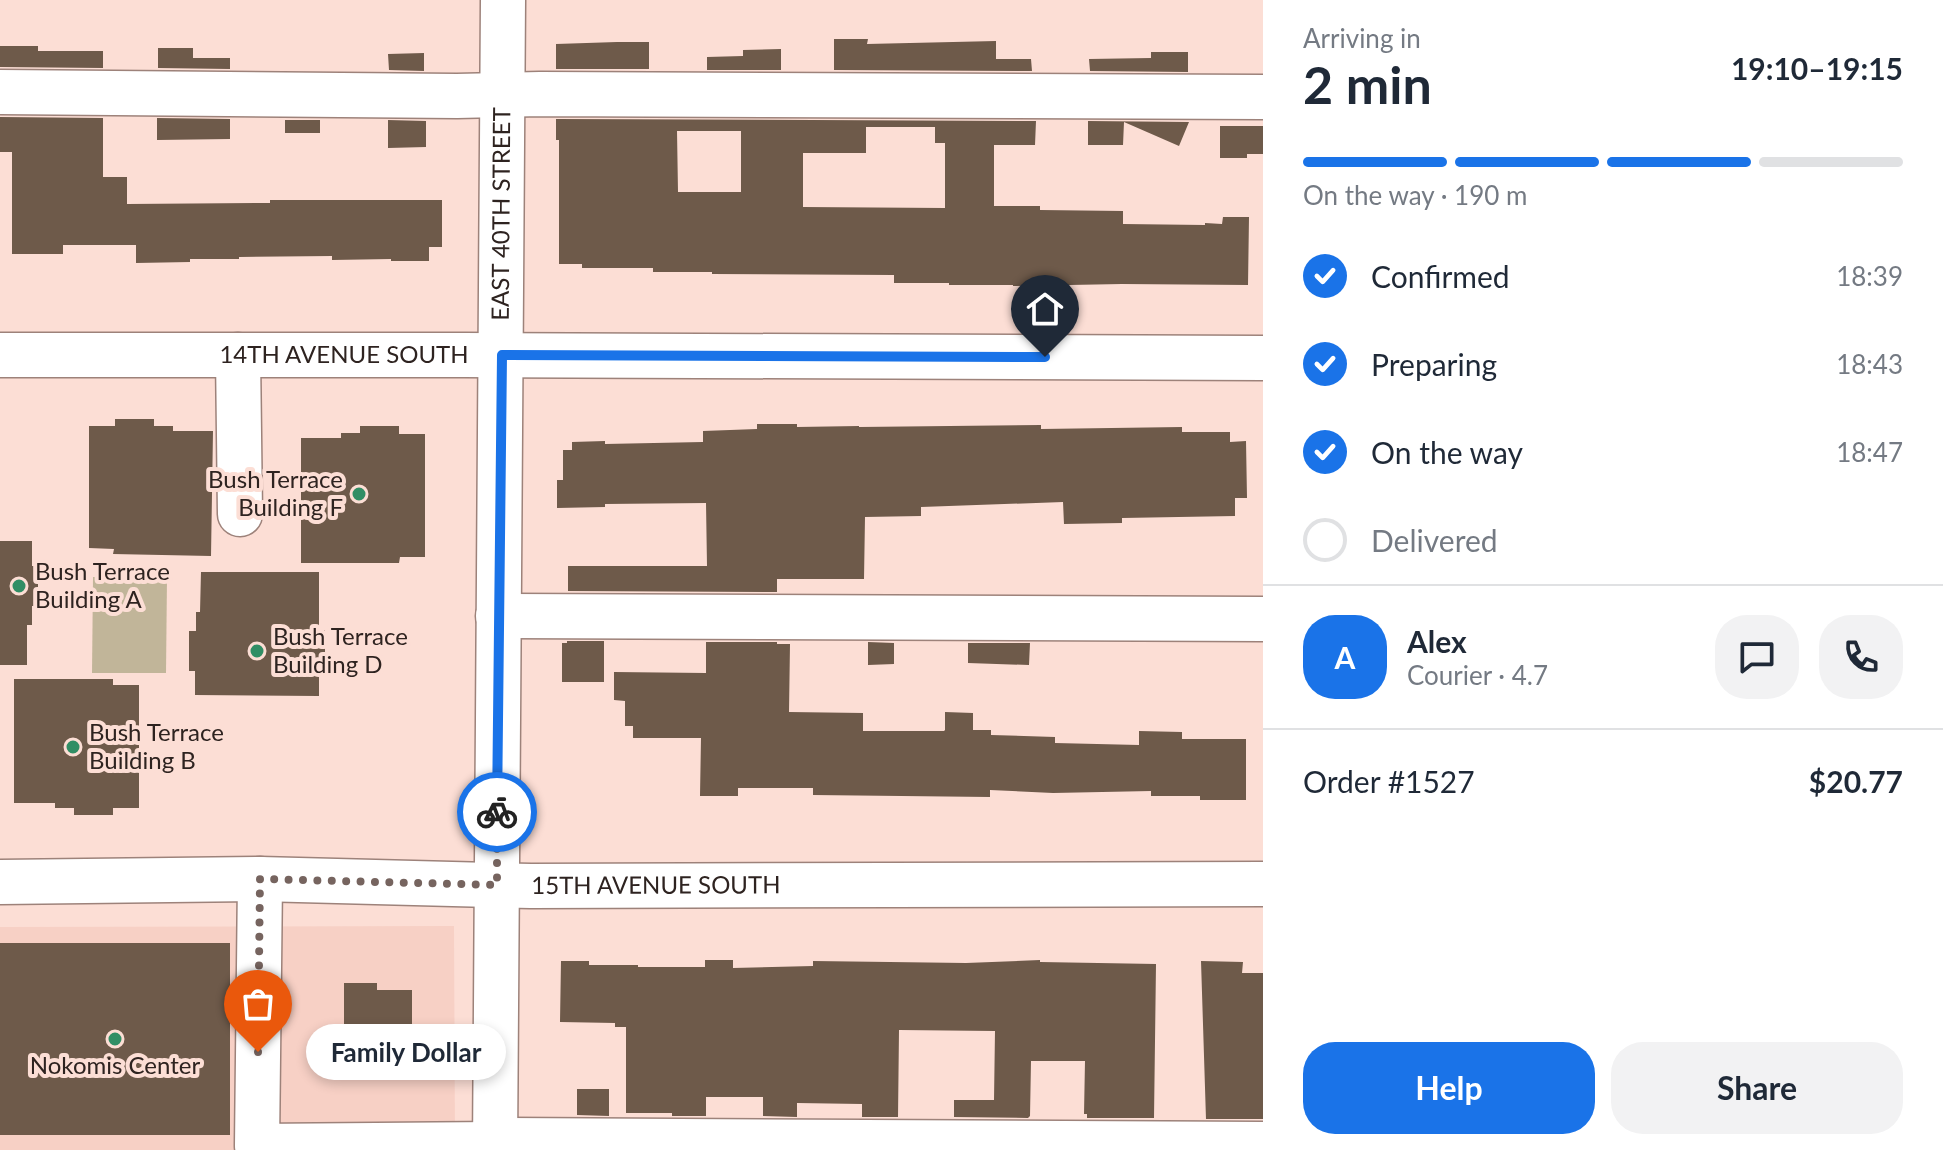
<!DOCTYPE html>
<html lang="en">
<head>
<meta charset="utf-8">
<style>
  body { margin:0; font-family:Lato,sans-serif; background:#f2f2f3; color:#1f2937; height:100vh; display:flex; flex-direction:column; font-size:30px; white-space:nowrap }
  * { box-sizing:border-box; margin:0 }
  p { font-size:26px; color:#747a83 }
  .icon { flex:none; width:44px; height:44px; fill:none; stroke:currentColor; stroke-width:2; stroke-linecap:round; stroke-linejoin:round }
  .map { position:relative; flex:1; overflow:hidden }
  .sheet { display:flex; flex-direction:column; background:#fff; width:680px }
  .sheet>* { flex:none }
  .pin { position:absolute; display:grid; place-items:center; width:68px; height:68px; color:#fff; margin:-82px -34px; border-radius:50% 50% 50% 0; rotate:-45deg; box-shadow:0 0 8px #0007 }
  .pin .icon { rotate:45deg }
  .courier { position:absolute; display:grid; place-items:center; width:80px; height:80px; margin:-40px; border:6px solid #1a73e8; border-radius:50%; background:#fff; color:#222; box-shadow:0 2px 10px #0007 }
  .bubble { position:absolute; height:56px; border-radius:28px; background:#fff; box-shadow:0 4px 12px #0003; font-size:26px; font-weight:700; line-height:56px; text-align:center }
  .headline em { font-style:normal; font-weight:700 }
  .headline div { display:flex; flex-direction:column-reverse }
  .headline { display:flex; align-items:center; justify-content:space-between; height:136px; padding:0 40px }
  h1 { font-size:52px; font-weight:700; line-height:60px }
  .bar { display:grid; grid-template-columns:repeat(4,1fr); gap:12px 8px; align-content:center; height:96px; padding:0 40px }
  .bar i { height:10px; border-radius:6px; background:#e0e1e3 }
  .bar .on { background:#1a73e8 }
  .bar p { grid-column:span 4 }
  .line { display:flex; align-items:center; gap:20px; padding:0 40px; border-top:2px solid #e0e1e3 }
  .line div { flex:1 }
  .round { display:grid; place-items:center; flex:none; width:84px; height:84px; border-radius:32px; background:#f2f2f3 }
  ol { padding:0 40px; list-style:none }
  li { display:flex; align-items:center; gap:24px; height:88px }
  li p { margin-inline-start:auto }
  li .icon { padding:8px; border-radius:50%; background:#1a73e8; color:#fff; stroke-width:4 }
  li:last-child { color:#747a83 }
  li i { width:44px; height:44px; border:4px solid #e0e1e3; border-radius:50% }
  .cta { display:flex; gap:16px; margin-top:auto; padding:16px 40px }
  .cta a { flex:1; height:92px; border-radius:32px; background:#1a73e8; color:#fff; font-size:32px; font-weight:700; line-height:92px; text-align:center }
  .cta a+a { background:#f2f2f3; color:#1f2937 }
  main { display:flex; flex:1; min-height:0 }
  .map>svg:first-child { display:block }
</style>
</head>
<body>
<main>
<div class="map">
<svg width="1263" height="1150" viewBox="0 0 1263 1150">
  <rect width="100%" height="100%" fill="#fcded5"/>
  <!-- built -->
  <path fill="#f7d0c5" d="M 454,926 L 455,1150 L 0,1150 L 0,927 Z"/>
  <!-- green -->
  <path fill="#c1b599" d="M 93,577 L 167,577 L 166,673 L 92,673 Z"/>
  <!-- building -->
  <path fill="#6e5a4a" fill-rule="evenodd" d="M 834,39 L 868,39 L 867,44 L 996,41 L 996,59 L 1031,59 L 1032,71 L 834,70 Z
    M 617,42 L 649,42 L 649,69 L 556,69 L 556,44 Z
    M 0,46 L 38,46 L 38,51 L 103,51 L 103,68 L 0,67 Z
    M 158,48 L 193,48 L 193,58 L 230,58 L 230,69 L 158,68 Z
    M 781,49 L 781,70 L 707,70 L 707,57 L 743,56 L 743,50 Z
    M 1151,52 L 1188,52 L 1188,72 L 1090,71 L 1089,59 L 1151,58 Z
    M 424,53 L 424,71 L 389,70 L 388,54 Z
    M 0,117 L 103,118 L 103,177 L 127,177 L 127,204 L 270,203 L 270,200 L 442,200 L 442,247 L 429,247 L 429,261 L 391,261 L 391,259 L 332,260 L 332,256 L 239,257 L 239,259 L 190,259 L 190,262 L 136,263 L 136,245 L 63,245 L 63,254 L 12,254 L 12,152 L 0,152 Z
    M 157,118 L 230,119 L 230,139 L 157,140 Z
    M 556,119 L 1036,121 L 1035,145 L 994,145 L 994,206 L 1040,206 L 1040,210 L 1123,211 L 1123,224 L 1205,225 L 1205,223 L 1222,224 L 1223,217 L 1249,217 L 1248,285 L 1122,284 L 1013,286 L 1013,285 L 949,285 L 949,283 L 894,283 L 894,275 L 712,274 L 712,272 L 653,272 L 653,268 L 582,268 L 582,264 L 559,264 L 559,140 L 556,140 ZM 866,127 L 935,127 L 935,143 L 945,143 L 945,208 L 803,207 L 803,153 L 866,153 ZM 677,131 L 741,131 L 741,192 L 678,192 Z
    M 285,120 L 320,120 L 320,133 L 285,133 Z
    M 388,120 L 426,121 L 426,147 L 388,148 Z
    M 1088,121 L 1189,122 L 1179,146 L 1124,122 L 1123,145 L 1088,145 Z
    M 1220,126 L 1263,126 L 1263,154 L 1247,154 L 1247,158 L 1220,158 Z
    M 115,419 L 154,419 L 154,426 L 173,426 L 173,431 L 213,431 L 211,556 L 113,554 L 114,549 L 89,548 L 89,426 L 115,426 Z
    M 757,424 L 797,424 L 797,427 L 859,426 L 859,427 L 1041,425 L 1041,429 L 1182,427 L 1182,432 L 1230,432 L 1230,442 L 1246,441 L 1247,498 L 1235,498 L 1235,516 L 1122,518 L 1122,523 L 1064,524 L 1063,502 L 921,507 L 921,516 L 865,517 L 864,579 L 777,579 L 777,592 L 568,591 L 568,566 L 707,566 L 706,503 L 605,504 L 605,507 L 557,508 L 557,480 L 563,480 L 563,450 L 572,450 L 572,442 L 605,441 L 605,444 L 703,442 L 703,431 L 757,429 Z
    M 360,426 L 399,426 L 399,434 L 425,434 L 425,557 L 400,557 L 399,563 L 301,563 L 301,438 L 341,438 L 341,433 L 360,433 Z
    M 0,541 L 32,541 L 32,566 L 38,566 L 38,606 L 32,606 L 32,625 L 27,625 L 27,665 L 0,665 Z
    M 201,572 L 319,572 L 319,630 L 325,630 L 325,671 L 319,671 L 319,696 L 195,695 L 195,671 L 189,671 L 189,631 L 196,631 L 196,612 L 200,612 Z
    M 567,641 L 604,641 L 604,682 L 562,682 L 562,643 L 567,643 Z
    M 706,642 L 777,642 L 777,644 L 790,644 L 789,712 L 863,713 L 863,731 L 944,731 L 945,730 L 945,712 L 973,713 L 973,730 L 991,730 L 991,735 L 1055,737 L 1055,743 L 1139,745 L 1139,731 L 1182,732 L 1182,739 L 1246,739 L 1246,800 L 1200,800 L 1200,796 L 1151,796 L 1151,791 L 1053,793 L 990,790 L 990,797 L 813,795 L 813,788 L 738,788 L 738,796 L 700,796 L 701,738 L 633,738 L 633,726 L 625,726 L 625,701 L 614,700 L 614,672 L 706,673 Z
    M 868,642 L 894,643 L 894,664 L 868,665 Z
    M 968,643 L 1030,643 L 1029,665 L 968,663 Z
    M 14,679 L 113,679 L 113,685 L 139,685 L 139,808 L 113,808 L 113,815 L 74,815 L 74,808 L 55,808 L 55,803 L 14,803 Z
    M 0,943 L 230,943 L 230,1135 L 0,1135 Z
    M 705,960 L 733,960 L 733,968 L 813,966 L 813,961 L 966,963 L 1040,960 L 1040,962 L 1156,964 L 1154,1118 L 1087,1118 L 1087,1114 L 1084,1114 L 1085,1061 L 1031,1061 L 1030,1116 L 1028,1118 L 954,1117 L 954,1100 L 994,1100 L 995,1031 L 899,1030 L 898,1117 L 862,1117 L 862,1104 L 797,1103 L 797,1117 L 763,1116 L 763,1097 L 706,1097 L 706,1116 L 672,1116 L 672,1113 L 626,1113 L 626,1027 L 615,1027 L 615,1023 L 560,1022 L 561,961 L 589,961 L 589,965 L 638,965 L 638,967 L 705,967 Z
    M 1201,961 L 1243,962 L 1242,973 L 1263,973 L 1263,1119 L 1206,1119 Z
    M 344,983 L 377,983 L 377,990 L 412,990 L 412,1070 L 344,1070 Z
    M 577,1089 L 609,1089 L 609,1116 L 577,1115 Z"/>
  <g fill="none" stroke-linecap="round" stroke-linejoin="round">
    <!-- minor casing -->
    <g stroke="#9d827a" stroke-width="47">
      <g id="minor">
        <path d="M 0,92 L 457,96 L 540,94 L 1263,97"/>
        <path id="s1" d="M 0,355 L 464,355 L 1263,358"/>
        <path d="M 238,355 L 240,514"/>
        <path d="M 498,616 L 1263,619"/>
        <path d="M 260,879 L 257,1146 L 495,1144"/>
        <path id="s2" d="M 0,882 L 260,879 L 531,886 L 1263,884"/>
        <path d="M 495,1140 L 1263,1144"/>
        <path id="s3" d="M 495,1150 L 503,0"/>
      </g>
    </g>
    <!-- minor -->
    <use href="#minor" stroke="#fff" stroke-width="44"/>
  </g>
  <g fill="none" stroke-linecap="round" stroke-linejoin="round">
    <!-- done -->
    <path stroke="#76645f" stroke-width="8" stroke-dasharray="0 14.4" d="M 258,1052 L 260,879 L 497,885 L 497,812"/>
    <!-- route -->
    <path stroke="#1a73e8" stroke-width="10" d="M 497,812 L 502,355 L 1045,357"/>
  </g>
  <!-- markers -->
  <g fill="#318e65" stroke="#fcded5" stroke-width="3">
    <circle cx="359" cy="494" r="8"/>
    <circle cx="19" cy="586" r="8"/>
    <circle cx="257" cy="651" r="8"/>
    <circle cx="73" cy="747" r="8"/>
    <circle cx="115" cy="1039" r="8"/>
  </g>
  <g text-anchor="middle" stroke-width="8" stroke-linejoin="round" paint-order="stroke">
    <!-- street labels -->
    <g font-size="24" fill="#2e2320" stroke="#fcded5">
      <text dy="8" stroke="none"><textPath href="#s3" startOffset="936">EAST 40TH STREET</textPath></text>
      <text dy="8" stroke="none"><textPath href="#s1" startOffset="344">14TH AVENUE SOUTH</textPath></text>
      <text dy="8" stroke="none"><textPath href="#s2" startOffset="656">15TH AVENUE SOUTH</textPath></text>
    </g>
    <!-- poi labels -->
    <g font-size="24" fill="#2e2320" stroke="#fcded5" text-anchor="start">
      <text x="343" y="488" text-anchor="end">Bush Terrace<tspan x="343" dy="28">Building F</tspan></text>
      <text x="35" y="580">Bush Terrace<tspan x="35" dy="28">Building A</tspan></text>
      <text x="273" y="645">Bush Terrace<tspan x="273" dy="28">Building D</tspan></text>
      <text x="89" y="741">Bush Terrace<tspan x="89" dy="28">Building B</tspan></text>
      <text x="115" y="1074" text-anchor="middle">Nokomis Center</text>
    </g>
  </g>
</svg>
<div class="pin" style="left:258px;top:1052px;background:#ea580c"><svg class="icon" aria-label="bag" viewBox="0 0 24 24"><path d="M5 8h14l-1 12H6zM9 8a3 3 0 0 1 6 0"/></svg></div>
<div class="pin" style="left:1045px;top:357px;background:#1f2937"><svg class="icon" aria-label="home" viewBox="0 0 24 24"><path d="M3 11l9-7 9 7M6 9v11h12V9"/></svg></div>
<div class="courier" style="left:497px;top:812px"><svg class="icon" aria-label="bike" viewBox="0 0 24 24"><circle cx="6" cy="16" r="4"/><circle cx="18" cy="16" r="4"/><path d="M6 16l4-8h5l3 8M10 8l3 8H6M13 5h3"/></svg></div>
<div class="bubble" style="left:306px;top:1024px;width:200px">Family Dollar</div>
</div>
<section class="sheet">
<div class="headline"><div><h1>2 min</h1><p>Arriving in</p></div><em>19:10–19:15</em></div>
<div class="bar"><i class="on"></i><i class="on"></i><i class="on"></i><i></i><p>On the way · 190 m</p></div>
<ol>
<li><svg class="icon" aria-label="check" viewBox="0 0 24 24"><path d="M5 12l5 5 9-10"/></svg>Confirmed<p>18:39</p></li>
<li><svg class="icon" aria-label="check" viewBox="0 0 24 24"><path d="M5 12l5 5 9-10"/></svg>Preparing<p>18:43</p></li>
<li><svg class="icon" aria-label="check" viewBox="0 0 24 24"><path d="M5 12l5 5 9-10"/></svg>On the way<p>18:47</p></li>
<li><i></i>Delivered</li>
</ol>
<div class="line" style="height:144px"><b class="round" style="background:#1a73e8;color:#fff">A</b><div><b>Alex</b><p>Courier · 4.7</p></div><a class="round"><svg class="icon" aria-label="chat" viewBox="0 0 24 24"><path d="M4 5h16v11H9l-5 4z"/></svg></a><a class="round"><svg class="icon" aria-label="phone" viewBox="0 0 24 24"><path d="M5 4h4l2 5-3 2q2 4 5 5l2-3 5 2v4C11 20 4 13 5 4z"/></svg></a></div>
<div class="line" style="height:104px"><div>Order #1527</div><b>$20.77</b></div>
<div class="cta"><a>Help</a><a>Share</a></div>
</section>
</main>
</body>
</html>
